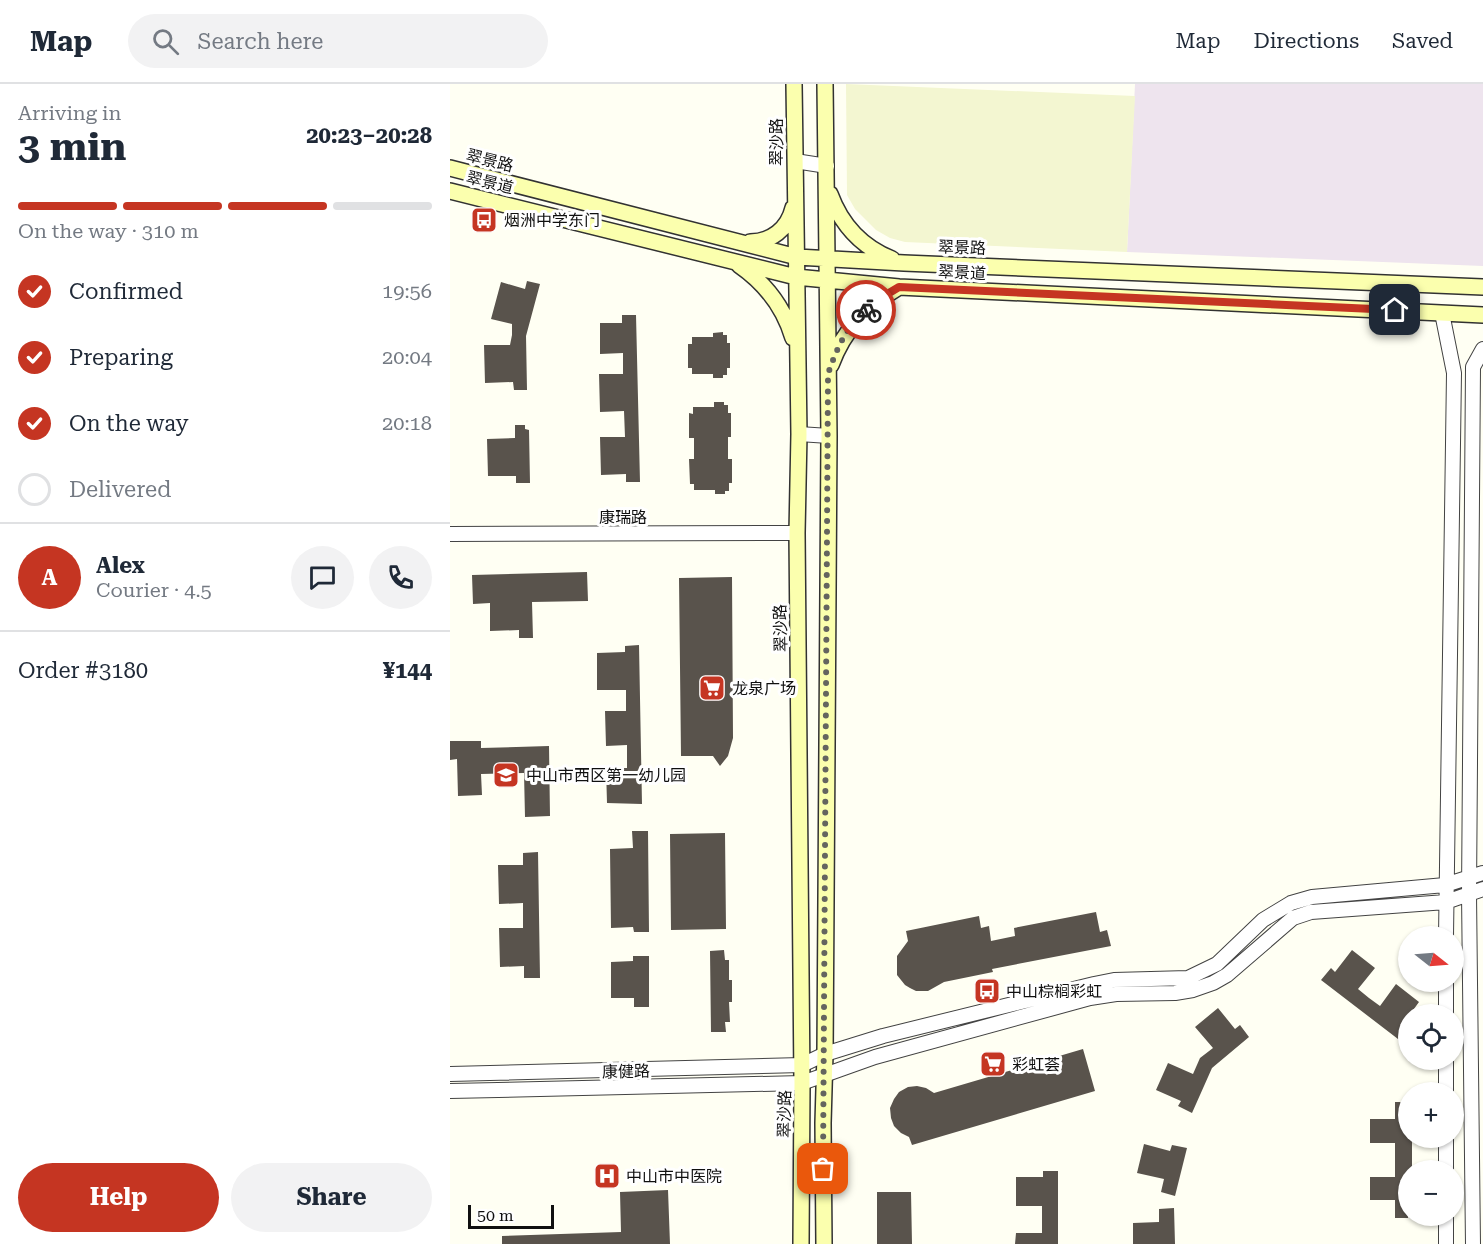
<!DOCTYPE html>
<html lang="en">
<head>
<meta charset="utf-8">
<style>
  body { margin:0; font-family:"Roboto Serif","Noto Sans SC",serif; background:#f2f2f3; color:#1f2937; height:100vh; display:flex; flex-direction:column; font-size:22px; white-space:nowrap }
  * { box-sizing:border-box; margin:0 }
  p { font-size:20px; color:#747a83 }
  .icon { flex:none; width:33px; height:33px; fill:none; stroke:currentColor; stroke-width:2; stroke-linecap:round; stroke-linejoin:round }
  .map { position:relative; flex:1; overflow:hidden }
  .side { display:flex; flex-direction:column; background:#fff; width:450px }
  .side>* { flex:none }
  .needle { width:39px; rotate:107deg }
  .controls { position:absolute; left:948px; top:842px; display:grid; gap:12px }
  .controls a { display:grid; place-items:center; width:66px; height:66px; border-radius:50%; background:#fff; box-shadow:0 2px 4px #0004; font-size:30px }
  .scale { position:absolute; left:18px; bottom:15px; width:86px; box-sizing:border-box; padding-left:6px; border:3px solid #101010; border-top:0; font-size:16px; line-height:21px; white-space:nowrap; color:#101010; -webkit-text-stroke:4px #fff; paint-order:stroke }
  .pin { position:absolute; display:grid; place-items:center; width:51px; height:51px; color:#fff; margin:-26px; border-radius:12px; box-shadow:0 3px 9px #0006 }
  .courier { position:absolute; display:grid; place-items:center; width:60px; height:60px; margin:-30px; border:4px solid #c53522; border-radius:50%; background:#fff; color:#222; box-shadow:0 2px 8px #0007 }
  .overview em { font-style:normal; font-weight:700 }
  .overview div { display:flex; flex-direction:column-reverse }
  .overview { display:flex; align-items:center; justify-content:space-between; height:102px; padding:0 18px }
  h1 { font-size:39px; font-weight:700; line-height:45px }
  .bar { display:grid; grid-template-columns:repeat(4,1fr); gap:9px 6px; align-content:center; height:72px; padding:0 18px }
  .bar i { height:8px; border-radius:4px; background:#e0e1e3 }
  .bar .selected { background:#c53522 }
  .bar p { grid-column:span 4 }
  .line { display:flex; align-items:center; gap:15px; padding:0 18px; border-top:2px solid #e0e1e3 }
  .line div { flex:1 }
  .round { display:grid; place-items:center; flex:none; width:63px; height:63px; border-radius:32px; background:#f2f2f3 }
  ol { padding:0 18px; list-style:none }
  li { display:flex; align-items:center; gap:18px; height:66px }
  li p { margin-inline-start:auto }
  li .icon { padding:6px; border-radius:50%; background:#c53522; color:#fff; stroke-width:4 }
  li:last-child { color:#747a83 }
  li i { width:33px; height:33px; border:3px solid #e0e1e3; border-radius:50% }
  .button { display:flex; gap:12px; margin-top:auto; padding:12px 18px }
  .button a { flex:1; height:69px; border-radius:36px; background:#c53522; color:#fff; font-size:24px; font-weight:700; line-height:69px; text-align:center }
  .button a+a { background:#f2f2f3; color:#1f2937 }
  header { display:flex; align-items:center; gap:36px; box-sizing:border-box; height:84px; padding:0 30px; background:#fff; border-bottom:2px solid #e0e1e3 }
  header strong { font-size:28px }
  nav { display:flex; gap:33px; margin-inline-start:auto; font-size:21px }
  .search { width:420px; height:54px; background:#f2f2f3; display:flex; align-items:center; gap:15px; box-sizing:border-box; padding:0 21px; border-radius:33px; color:#747a83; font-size:22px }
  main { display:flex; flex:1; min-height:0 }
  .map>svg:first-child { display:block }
</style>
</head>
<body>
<header>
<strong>Map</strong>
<div class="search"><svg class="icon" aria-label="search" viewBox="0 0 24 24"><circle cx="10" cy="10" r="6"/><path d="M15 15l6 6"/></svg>Search here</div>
<nav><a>Map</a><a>Directions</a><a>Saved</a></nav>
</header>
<main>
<section class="side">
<div class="overview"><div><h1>3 min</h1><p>Arriving in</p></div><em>20:23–20:28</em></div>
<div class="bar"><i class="selected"></i><i class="selected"></i><i class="selected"></i><i></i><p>On the way · 310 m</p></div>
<ol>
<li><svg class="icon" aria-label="check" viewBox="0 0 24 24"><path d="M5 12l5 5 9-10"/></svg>Confirmed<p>19:56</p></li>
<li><svg class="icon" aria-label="check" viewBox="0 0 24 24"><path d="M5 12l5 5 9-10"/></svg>Preparing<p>20:04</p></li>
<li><svg class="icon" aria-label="check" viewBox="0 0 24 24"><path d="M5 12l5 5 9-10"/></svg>On the way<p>20:18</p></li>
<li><i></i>Delivered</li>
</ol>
<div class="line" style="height:108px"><b class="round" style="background:#c53522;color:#fff">A</b><div><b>Alex</b><p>Courier · 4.5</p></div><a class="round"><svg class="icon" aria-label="chat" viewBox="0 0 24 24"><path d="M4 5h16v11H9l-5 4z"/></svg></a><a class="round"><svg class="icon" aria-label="phone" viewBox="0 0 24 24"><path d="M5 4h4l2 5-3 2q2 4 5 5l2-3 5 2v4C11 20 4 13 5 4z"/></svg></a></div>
<div class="line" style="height:78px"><div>Order #3180</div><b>¥144</b></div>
<div class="button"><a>Help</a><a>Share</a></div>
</section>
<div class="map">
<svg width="1033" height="1160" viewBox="0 0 1033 1160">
  <rect width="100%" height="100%" fill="#fffff3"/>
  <!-- industrial -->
  <path fill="#eee4ee" d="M 685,0 L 1033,0 L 1033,182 L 677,168 Z"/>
  <!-- farmland -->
  <path fill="#f3f6d1" d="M 396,0 L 685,12 L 677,168 L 455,158 L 440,154 L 426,146 L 405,125 L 397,111 Z"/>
  <!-- building -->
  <path fill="#59534c" d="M 77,197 L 90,200 L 76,252 L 77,306 L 64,306 L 63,298 L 35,299 L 34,261 L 60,261 L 62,251 L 62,240 L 41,235 L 51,198 L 75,205 Z
    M 172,231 L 186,231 L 190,398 L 176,398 L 176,390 L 151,391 L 150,353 L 175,353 L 174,327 L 150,328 L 149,290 L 173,290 L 173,269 L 150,270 L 150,239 L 172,239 Z
    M 273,248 L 273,251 L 277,251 L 277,259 L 280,259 L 280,284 L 277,284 L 277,291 L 273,291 L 273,294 L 263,294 L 263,290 L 242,290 L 242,284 L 238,284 L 238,260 L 242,260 L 242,253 L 263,253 L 263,249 Z
    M 264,318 L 274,318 L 274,321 L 278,321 L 278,329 L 281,329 L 281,353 L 278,353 L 278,375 L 282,375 L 282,399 L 279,399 L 279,407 L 275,407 L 275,410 L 265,410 L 265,406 L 244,406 L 244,400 L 240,400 L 239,375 L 244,375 L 244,354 L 239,354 L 239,329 L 243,330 L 243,323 L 264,323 Z
    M 65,341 L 75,341 L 75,345 L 79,346 L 80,399 L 66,399 L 66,392 L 38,392 L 37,355 L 65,354 Z
    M 137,488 L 138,517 L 82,518 L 83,554 L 69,554 L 69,546 L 40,547 L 40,519 L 23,520 L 22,491 Z
    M 282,493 L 283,654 L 278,672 L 270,682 L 263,672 L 231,672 L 229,494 Z
    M 189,561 L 192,720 L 157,719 L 156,684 L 177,684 L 177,661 L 156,662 L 155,627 L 176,627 L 176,606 L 147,606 L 147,569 L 175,568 L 175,562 Z
    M 0,657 L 31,657 L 31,664 L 99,662 L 100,732 L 75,733 L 74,689 L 31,690 L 32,711 L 8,712 L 7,675 L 0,676 Z
    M 182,747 L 198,747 L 199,848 L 184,848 L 183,843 L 161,844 L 160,765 L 183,764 Z
    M 275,749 L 276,845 L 221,846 L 220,750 Z
    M 88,768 L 90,894 L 74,894 L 74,882 L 50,883 L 49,844 L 73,844 L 73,819 L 49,820 L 48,781 L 73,781 L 73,769 Z
    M 646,828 L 650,848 L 657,846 L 661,862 L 542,885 L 543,888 L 494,898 L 478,907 L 466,907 L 460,904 L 455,901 L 447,891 L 447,872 L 458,857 L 456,847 L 529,832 L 531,844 L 539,842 L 541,857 L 565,852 L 564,844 Z
    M 274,866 L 275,876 L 279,876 L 279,896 L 282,896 L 282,918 L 279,918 L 280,938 L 275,938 L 276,948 L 261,948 L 260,867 Z
    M 902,866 L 925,884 L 908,905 L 919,914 L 930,922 L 946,900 L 969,918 L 953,940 L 958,943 L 948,955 L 871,896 L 881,884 L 885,888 Z
    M 183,872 L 199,872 L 199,923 L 184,923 L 184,914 L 161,914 L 161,878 L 183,877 Z
    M 768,924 L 785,945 L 790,941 L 799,953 L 762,984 L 742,1029 L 728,1022 L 731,1017 L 706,1006 L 718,979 L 743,990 L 750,974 L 763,964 L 745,943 Z
    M 633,965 L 645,1007 L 462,1061 L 459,1053 L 451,1049 L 444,1042 L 441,1034 L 440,1024 L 444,1015 L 449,1008 L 458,1003 L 467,1002 L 476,1004 L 484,1009 Z
    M 945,1018 L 958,1018 L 958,1053 L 962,1053 L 962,1086 L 958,1086 L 958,1134 L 945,1134 L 945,1116 L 920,1116 L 920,1093 L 945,1093 L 945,1059 L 920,1059 L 920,1035 L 945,1035 Z
    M 694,1060 L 720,1067 L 722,1061 L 737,1064 L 725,1112 L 711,1108 L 714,1095 L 687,1089 Z
    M 593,1087 L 608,1087 L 608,1160 L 565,1160 L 566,1149 L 592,1149 L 592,1122 L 566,1122 L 566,1093 L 593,1093 Z
    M 218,1106 L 220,1160 L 52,1160 L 52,1152 L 171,1148 L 170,1108 Z
    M 427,1108 L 461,1108 L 462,1160 L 427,1160 Z
    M 724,1124 L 725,1160 L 683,1160 L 683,1139 L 709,1138 L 709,1125 Z"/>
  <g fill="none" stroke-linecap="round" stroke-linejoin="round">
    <!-- tertiary casing -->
    <g stroke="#434343" stroke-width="16">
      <path id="tertiary" d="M 345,77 L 377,82
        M 992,229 L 1004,289 L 996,852
        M 349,350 L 379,352
        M 0,450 L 347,449
        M 996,897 L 996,930
        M 996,975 L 996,1008
        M 0,990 L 352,981 L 375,970 L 433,952 L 644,900 L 664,896 L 738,894 L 767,880 L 813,836 L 841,819 L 862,813 L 995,801 L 1033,789
        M 0,1007 L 352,999 L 425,973 L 640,914 L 666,910 L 725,909 L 743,906 L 763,899 L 777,891 L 843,834 L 861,828 L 996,818 L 1033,805
        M 996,1053 L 996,1086
        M 996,1131 L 996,1160
        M 1023,1160 L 1019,810 L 1023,283 L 1033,265"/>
    </g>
    <!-- secondary casing -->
    <g stroke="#323232" stroke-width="18">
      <path id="secondary" d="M 344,0 L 349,350 L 347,449 L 352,999 L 351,1160
        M 0,84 L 347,173 L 454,179 L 1033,203
        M 0,107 L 346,193 L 449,203 L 1033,231
        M 380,110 C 391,140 412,163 442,175
        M 300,158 C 321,158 338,145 343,124
        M 289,181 C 315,199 334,224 343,254
        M 381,281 C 394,245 417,222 449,203
        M 374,1160 L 373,1039 L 375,970 L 379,352 L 375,0"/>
    </g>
    <!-- tertiary -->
    <use href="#tertiary" stroke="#fff" stroke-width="14"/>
    <!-- secondary -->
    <use href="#secondary" stroke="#fbffae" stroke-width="15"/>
  </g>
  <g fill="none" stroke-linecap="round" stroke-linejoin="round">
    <!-- done -->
    <path stroke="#64645f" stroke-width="6" stroke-dasharray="0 10.8" d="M 373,1085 L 378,290 C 386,266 396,243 416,226"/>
    <!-- route -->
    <path stroke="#c53522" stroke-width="8" d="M 416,226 L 429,215 L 449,203 L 945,226"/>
  </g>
  <!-- icons -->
  <defs>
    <g id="bus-square" transform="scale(1.35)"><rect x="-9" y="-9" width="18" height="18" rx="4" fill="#c53522" stroke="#fff"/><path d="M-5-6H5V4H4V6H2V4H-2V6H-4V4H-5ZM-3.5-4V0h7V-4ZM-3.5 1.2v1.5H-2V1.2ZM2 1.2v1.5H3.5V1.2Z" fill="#fff"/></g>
    <g id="supermarket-square" transform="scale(1.35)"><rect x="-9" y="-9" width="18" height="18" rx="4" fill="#c53522" stroke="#fff"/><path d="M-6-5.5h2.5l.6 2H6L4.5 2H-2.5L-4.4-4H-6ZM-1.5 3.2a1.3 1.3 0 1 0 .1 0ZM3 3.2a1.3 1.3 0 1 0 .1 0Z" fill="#fff"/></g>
    <g id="school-square" transform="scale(1.35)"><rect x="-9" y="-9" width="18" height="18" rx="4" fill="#c53522" stroke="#fff"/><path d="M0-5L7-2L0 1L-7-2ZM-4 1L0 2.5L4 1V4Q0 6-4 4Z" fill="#fff"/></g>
    <g id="hospital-square" transform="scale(1.35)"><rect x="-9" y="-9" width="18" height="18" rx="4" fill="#c53522" stroke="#fff"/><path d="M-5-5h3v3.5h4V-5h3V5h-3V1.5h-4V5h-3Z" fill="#fff"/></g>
  </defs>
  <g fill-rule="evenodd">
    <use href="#bus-square" x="34" y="136"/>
    <use href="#supermarket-square" x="262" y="604"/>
    <use href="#school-square" x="56" y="691"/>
    <use href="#bus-square" x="537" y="907"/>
    <use href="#supermarket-square" x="543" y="980"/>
    <use href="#hospital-square" x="157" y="1092"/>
  </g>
  <g text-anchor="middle" stroke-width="6" stroke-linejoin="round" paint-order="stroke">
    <!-- street labels -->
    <g font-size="16" fill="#101010" stroke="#fff">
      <text transform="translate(326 58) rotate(-90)" y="6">翠沙路</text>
      <text transform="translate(40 76) rotate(14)" y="6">翠景路</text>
      <text transform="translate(40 98) rotate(14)" y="6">翠景道</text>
      <text transform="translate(512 163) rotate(2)" y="6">翠景路</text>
      <text transform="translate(512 188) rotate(3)" y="6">翠景道</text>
      <text x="173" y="439">康瑞路</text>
      <text transform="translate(330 544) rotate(-91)" y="6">翠沙路</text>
      <text transform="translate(176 987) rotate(-1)" y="6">康健路</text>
      <text transform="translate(334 1030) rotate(-89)" y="6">翠沙路</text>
    </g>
    <!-- poi labels -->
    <g font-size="16" fill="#101010" stroke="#fff" text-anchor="start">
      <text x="54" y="142">烟洲中学东门</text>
      <text x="282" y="610">龙泉广场</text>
      <text x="76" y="697">中山市西区第一幼儿园</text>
      <text x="556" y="913">中山棕榈彩虹</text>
      <text x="562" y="986">彩虹荟</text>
      <text x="176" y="1098">中山市中医院</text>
    </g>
  </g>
</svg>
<div class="controls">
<a><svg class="needle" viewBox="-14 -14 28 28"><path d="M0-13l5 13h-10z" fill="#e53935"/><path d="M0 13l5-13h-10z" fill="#747a83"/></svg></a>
<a><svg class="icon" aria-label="locate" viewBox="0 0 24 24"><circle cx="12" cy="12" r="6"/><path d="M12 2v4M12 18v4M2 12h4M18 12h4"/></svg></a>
<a>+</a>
<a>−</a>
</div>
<div class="scale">50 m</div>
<div class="pin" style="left:373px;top:1085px;background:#ea580c"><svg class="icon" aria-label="bag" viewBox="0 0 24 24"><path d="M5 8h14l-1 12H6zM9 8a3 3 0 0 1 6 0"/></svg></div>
<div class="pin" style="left:945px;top:226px;background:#1f2937"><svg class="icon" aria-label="home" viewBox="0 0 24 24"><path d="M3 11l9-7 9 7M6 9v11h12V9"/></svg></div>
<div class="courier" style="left:416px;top:226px"><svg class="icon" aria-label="bike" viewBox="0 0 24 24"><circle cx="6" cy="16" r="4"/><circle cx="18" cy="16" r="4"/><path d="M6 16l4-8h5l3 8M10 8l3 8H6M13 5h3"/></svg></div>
</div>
</main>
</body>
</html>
